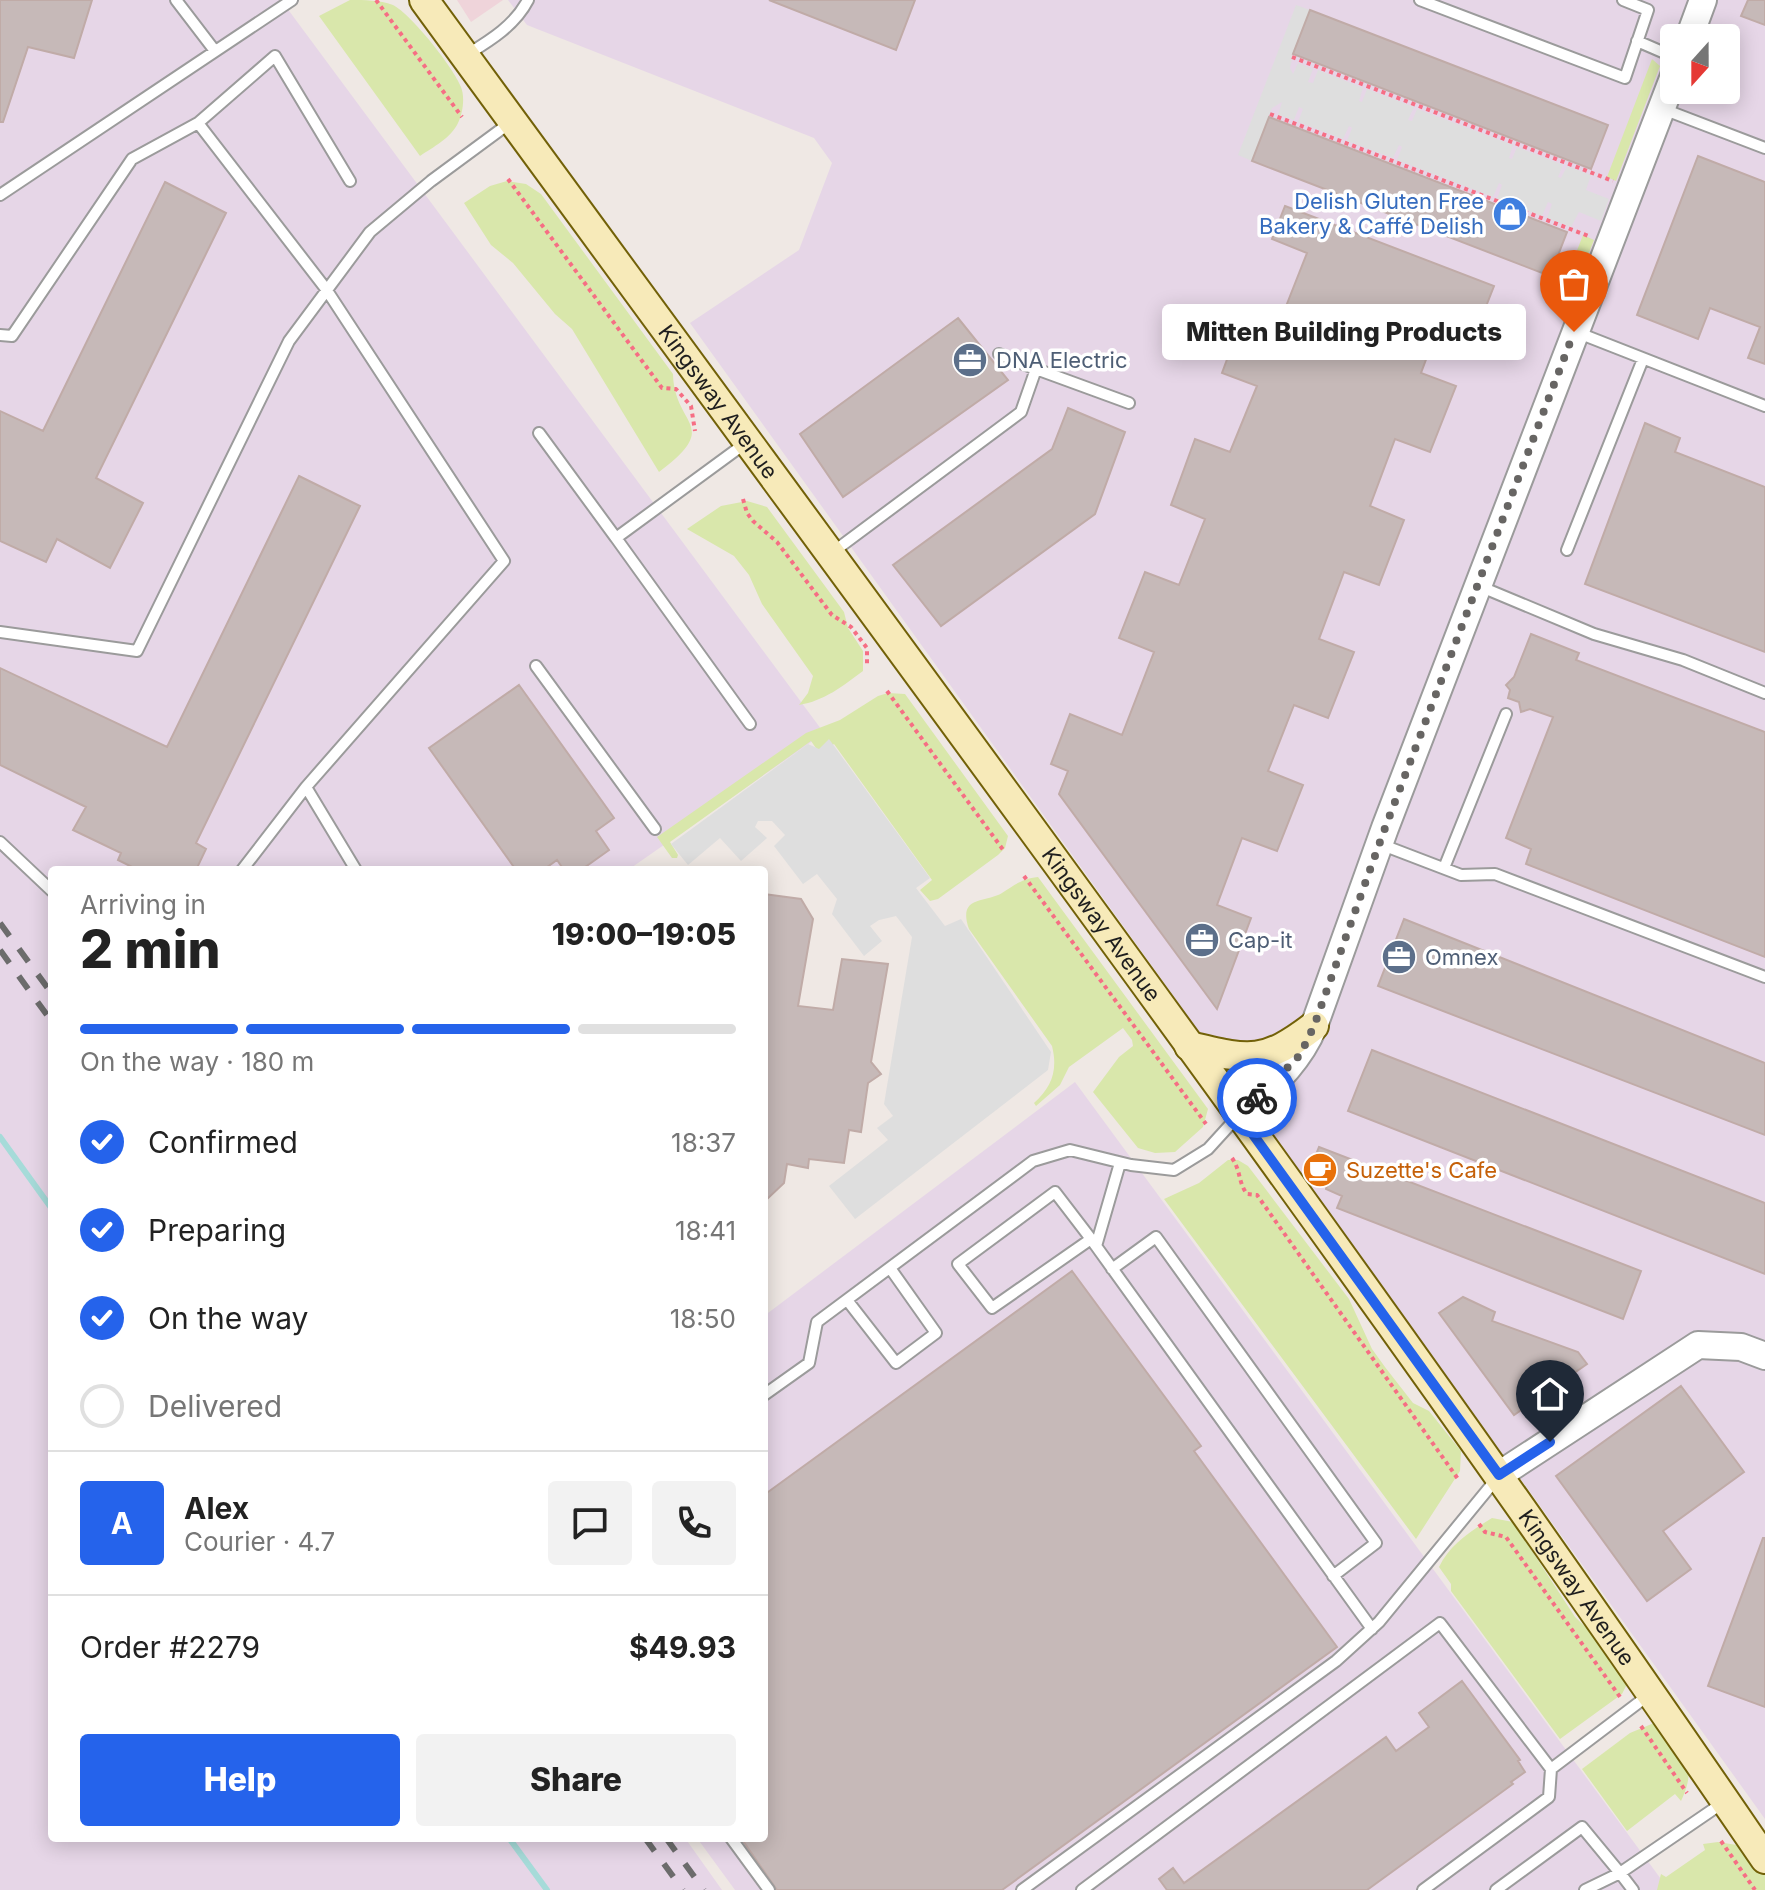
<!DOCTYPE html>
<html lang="en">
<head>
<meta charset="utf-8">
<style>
  body { margin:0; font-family:Inter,sans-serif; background:#f2f2f2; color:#222; height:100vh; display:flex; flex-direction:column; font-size:30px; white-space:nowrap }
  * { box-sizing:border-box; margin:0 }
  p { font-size:26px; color:#767676 }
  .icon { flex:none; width:44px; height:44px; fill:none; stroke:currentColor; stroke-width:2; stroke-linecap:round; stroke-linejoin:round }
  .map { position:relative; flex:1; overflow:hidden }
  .details { position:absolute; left:48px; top:866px; width:720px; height:976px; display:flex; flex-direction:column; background:#fff; border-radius:8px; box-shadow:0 4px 20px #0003 }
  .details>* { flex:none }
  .needle { width:52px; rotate:201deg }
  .controls { position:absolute; left:1660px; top:24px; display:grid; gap:16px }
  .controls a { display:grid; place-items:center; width:80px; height:80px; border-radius:8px; background:#fff; box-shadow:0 4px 20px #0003; font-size:40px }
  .pin { position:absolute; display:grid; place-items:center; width:68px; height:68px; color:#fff; margin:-82px -34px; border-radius:50% 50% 50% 0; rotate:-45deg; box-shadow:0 0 8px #0007 }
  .pin .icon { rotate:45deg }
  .courier { position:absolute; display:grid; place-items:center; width:80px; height:80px; margin:-40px; border:6px solid #2563eb; border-radius:50%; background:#fff; color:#222; box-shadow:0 2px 10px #0007 }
  .bubble { position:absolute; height:56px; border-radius:8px; background:#fff; box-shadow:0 4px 20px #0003; font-size:26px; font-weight:800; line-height:56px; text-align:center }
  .head em { font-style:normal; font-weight:800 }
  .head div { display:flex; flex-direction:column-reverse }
  .head { display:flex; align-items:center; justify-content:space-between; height:136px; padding:0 32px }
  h1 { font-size:52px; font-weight:800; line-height:60px }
  .bar { display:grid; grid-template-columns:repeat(4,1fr); gap:12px 8px; align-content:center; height:96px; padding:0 32px }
  .bar i { height:10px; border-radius:6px; background:#e0e0e0 }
  .bar .selected { background:#2563eb }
  .bar p { grid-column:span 4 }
  .line { display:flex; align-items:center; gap:20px; padding:0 32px; border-top:2px solid #e0e0e0 }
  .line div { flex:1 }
  .round { display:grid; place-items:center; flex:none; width:84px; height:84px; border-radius:8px; background:#f2f2f2 }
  ol { padding:0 32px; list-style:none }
  li { display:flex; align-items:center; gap:24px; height:88px }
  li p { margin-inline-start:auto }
  li .icon { padding:8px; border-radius:50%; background:#2563eb; color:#fff; stroke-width:4 }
  li:last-child { color:#767676 }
  li i { width:44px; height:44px; border:4px solid #e0e0e0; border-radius:50% }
  .action { display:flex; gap:16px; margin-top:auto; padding:16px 32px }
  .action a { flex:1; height:92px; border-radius:8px; background:#2563eb; color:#fff; font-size:32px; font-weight:800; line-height:92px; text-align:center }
  .action a+a { background:#f2f2f2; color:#222 }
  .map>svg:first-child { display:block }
</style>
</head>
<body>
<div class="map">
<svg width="1765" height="1890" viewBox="0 0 1765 1890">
  <rect width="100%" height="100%" fill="#efe8e4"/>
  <!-- commercial -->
  <path fill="#efd4da" d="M 457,0 L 503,0 L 471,22 Z"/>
  <!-- industrial -->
  <path fill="#e6d6e7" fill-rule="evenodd" d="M 0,0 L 281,0 L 824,733 L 628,870 L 52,870 L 52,1838 L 685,1838 L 722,1890 L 0,1890 Z
    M 508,0 L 1765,0 L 1765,1819 L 690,323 L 799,250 L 832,163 L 814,138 L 527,25 ZM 1674,38 L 1726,38 L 1726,90 L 1674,90 Z
    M 1075,1082 L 1669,1890 L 735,1890 L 697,1838 L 764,1838 L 764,1316 Z"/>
  <!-- grass -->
  <path fill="#d9e7ab" d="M 350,0 C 365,0 379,0 393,5 C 411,14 454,68 461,87 C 465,97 463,113 458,123 C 451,138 433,147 420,156 L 319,16 Z
    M 1652,59 L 1660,66 L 1616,181 L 1607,177 Z
    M 507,181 L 526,184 L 541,194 L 673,374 C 674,427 723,424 659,472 L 572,329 L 555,314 L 513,263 L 491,245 L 464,203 L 490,186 Z
    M 1583,235 L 1594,240 L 1575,288 L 1564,284 Z
    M 747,501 L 767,507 L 844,612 L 848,628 L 863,651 L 863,671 C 843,686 824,701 799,705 L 808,693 L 813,676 L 762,604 L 749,575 L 734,556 L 687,529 L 721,506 Z
    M 888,693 L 905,694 L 1008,836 L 1005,848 L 998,855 L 938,899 L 930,901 L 920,890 L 932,880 L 834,744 L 820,754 L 811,741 L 670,842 L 678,855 L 677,858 L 672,858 L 657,837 L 806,733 L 840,720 L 878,696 Z
    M 1038,877 L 1208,1109 L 1203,1127 L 1175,1152 L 1155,1153 L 1138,1148 L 1093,1092 L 1119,1057 L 1133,1046 L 1132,1040 L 1123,1028 L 1069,1067 L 1060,1085 L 1036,1106 L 1034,1103 C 1052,1087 1058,1070 1052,1046 L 969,929 C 957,895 986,903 1002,893 C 1016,884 1022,879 1038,877 Z
    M 1228,1160 L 1238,1160 L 1248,1166 L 1349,1299 L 1372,1349 L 1385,1367 L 1413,1403 L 1429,1411 L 1461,1451 L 1460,1471 L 1416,1539 L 1164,1199 L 1199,1183 Z
    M 1492,1518 L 1513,1522 L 1575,1617 L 1599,1640 L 1627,1684 L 1622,1694 L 1560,1739 L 1451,1591 L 1451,1584 L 1439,1567 C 1450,1544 1471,1531 1492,1518 Z
    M 1654,1723 L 1660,1725 C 1682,1755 1699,1763 1681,1801 L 1675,1794 L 1627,1831 L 1582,1769 L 1630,1733 Z
    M 1718,1842 L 1743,1846 L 1765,1869 L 1765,1890 L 1657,1890 L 1661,1874 L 1666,1877 L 1705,1850 L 1703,1844 Z"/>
  <!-- parking -->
  <path fill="#dedede" d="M 1296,5 L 1310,10 L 1293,54 L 1290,68 L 1293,74 L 1298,63 L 1313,69 L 1308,82 L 1313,83 L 1318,70 L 1363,88 L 1359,101 L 1362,102 L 1367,89 L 1414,107 L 1408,120 L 1412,121 L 1417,109 L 1513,145 L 1509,158 L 1512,159 L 1517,147 L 1563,165 L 1558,177 L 1561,178 L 1567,166 L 1591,175 L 1586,190 L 1609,199 L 1601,221 L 1579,212 L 1571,227 L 1547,218 L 1552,204 L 1548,202 L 1542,216 L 1497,199 L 1502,185 L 1499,183 L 1493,197 L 1397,160 L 1402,147 L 1399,145 L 1393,158 L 1347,141 L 1352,128 L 1349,126 L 1343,139 L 1298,122 L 1303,109 L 1299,107 L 1294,120 L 1278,115 L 1282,102 L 1272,108 L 1252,161 L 1238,155 Z
    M 829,739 L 930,878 L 916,888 L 945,926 L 961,919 L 1051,1052 L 1048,1070 L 855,1219 L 829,1186 L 888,1140 L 877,1128 L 893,1116 L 884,1104 L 912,937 L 896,916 L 879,920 L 870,926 L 882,941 L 864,956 L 832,914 L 837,899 L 817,874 L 803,884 L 774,846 L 785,835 L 772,821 L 758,821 L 755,827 L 767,838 L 741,861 L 720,838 L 688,865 L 671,844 L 808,744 L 819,749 Z"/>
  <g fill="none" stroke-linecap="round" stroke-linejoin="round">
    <!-- stream -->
    <path stroke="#a6dbd9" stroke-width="6" d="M 0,1137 L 52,1209
      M 509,1838 L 547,1890"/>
  </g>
  <!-- building -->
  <path fill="#c6b9b8" stroke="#c0aba7" stroke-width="2" d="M 0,0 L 92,0 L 74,58 L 28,47 L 3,122 L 0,122 Z
    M 769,0 L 915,0 L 896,50 Z
    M 1748,0 L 1765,0 L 1765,25 L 1741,16 Z
    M 1310,10 L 1608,125 L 1591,169 L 1293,54 Z
    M 1269,117 L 1567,232 L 1550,276 L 1252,161 Z
    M 1698,156 L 1765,182 L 1765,364 L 1748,358 L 1760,327 L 1710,308 L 1698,339 L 1637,315 Z
    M 165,182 L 226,213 L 96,478 L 143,503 L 110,568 L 57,539 L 46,562 L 0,541 L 0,411 L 43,431 Z
    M 1285,206 L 1494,286 L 1481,319 L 1446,306 L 1421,373 L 1456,386 L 1430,452 L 1395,439 L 1370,506 L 1404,520 L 1379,585 L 1344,572 L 1319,639 L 1354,652 L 1328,718 L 1294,705 L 1268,771 L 1303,785 L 1277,851 L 1242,838 L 1217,905 L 1251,918 L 1217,1009 L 1059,794 L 1068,771 L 1051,764 L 1070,714 L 1122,735 L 1154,652 L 1119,638 L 1145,572 L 1179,585 L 1205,519 L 1171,505 L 1195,439 L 1230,452 L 1257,386 L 1222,373 L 1247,306 L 1281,319 L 1307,253 L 1272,239 Z
    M 958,318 L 1008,380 L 843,497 L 800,434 Z
    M 1068,408 L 1125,432 L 1095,514 L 941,626 L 893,565 L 1052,449 Z
    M 1645,423 L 1680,438 L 1675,452 L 1765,487 L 1765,652 L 1585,584 Z
    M 299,476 L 360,506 L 196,843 L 206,849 L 196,870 L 138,870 L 118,860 L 121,853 L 73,830 L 86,807 L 0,765 L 0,668 L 167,747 Z
    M 1531,634 L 1579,653 L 1576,660 L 1765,732 L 1765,957 L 1526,864 L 1531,849 L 1506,838 L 1553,717 L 1530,709 L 1521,712 L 1519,702 L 1508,698 L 1510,690 L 1506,685 L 1514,677 Z
    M 519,685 L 614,818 L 596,831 L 609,850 L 581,870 L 564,870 L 557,860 L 543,870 L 516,870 L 429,748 Z
    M 764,894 L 801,899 L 813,919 L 798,1006 L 833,1010 L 842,959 L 888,964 L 871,1062 L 881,1074 L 868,1083 L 861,1132 L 849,1130 L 844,1163 L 809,1159 L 808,1168 L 787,1164 L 784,1183 L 764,1202 Z
    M 1404,919 L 1765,1063 L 1765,1135 L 1378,986 Z
    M 1372,1050 L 1765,1203 L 1765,1274 L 1348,1111 Z
    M 1319,1147 L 1641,1271 L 1623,1319 L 1337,1208 L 1342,1196 L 1326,1189 L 1330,1176 L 1310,1169 Z
    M 1072,1271 L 1201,1446 L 1194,1451 L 1337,1647 L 1002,1890 L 777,1890 L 741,1838 L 764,1838 L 764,1495 Z
    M 1463,1297 L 1495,1312 L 1492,1321 L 1578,1352 L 1587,1364 L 1514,1415 L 1439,1313 Z
    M 1681,1386 L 1744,1472 L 1663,1531 L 1691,1569 L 1647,1601 L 1556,1476 Z
    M 1763,1538 L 1765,1538 L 1765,1707 L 1708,1686 Z
    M 1462,1681 L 1520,1760 L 1518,1761 L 1525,1772 L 1511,1782 L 1513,1784 L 1367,1890 L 1167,1890 L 1159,1879 L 1173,1868 L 1184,1883 L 1386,1737 L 1396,1751 L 1429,1727 L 1419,1713 Z"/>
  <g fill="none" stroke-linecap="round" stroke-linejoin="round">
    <!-- service casing -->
    <g stroke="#9b9b9b" stroke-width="14">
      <path id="service" d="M 176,0 L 215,51
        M 1420,0 L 1625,78 L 1648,10 L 1623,0
        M 1637,41 L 1674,57
        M 468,54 C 491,40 515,25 528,0
        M 1663,109 L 1765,148
        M 198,123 L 275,56 L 350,181
        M 0,195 L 292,0
        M 1576,332 L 1765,406
        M 0,335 L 12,336 L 132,159 L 198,123 L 326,289 L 504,561 L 306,787 L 356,870
        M 999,354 L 1036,369
        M 539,433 L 616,538
        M 747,442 L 616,538 L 750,724
        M 1567,550 L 1643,359
        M 833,552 L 1021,412 L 1036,369 L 1129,403
        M 1479,586 L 1594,634 L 1683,660 L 1765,693
        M 0,632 L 137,651 L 289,341 L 370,232 L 431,181 L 511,122
        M 536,666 L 655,829
        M 0,842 L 52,891
        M 1380,844 L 1461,875 L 1495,874 L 1765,977
        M 1444,868 L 1506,714
        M 242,870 L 306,787
        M 1120,1163 L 1096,1246 L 1372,1629
        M 1091,1239 L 992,1308 L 958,1264 L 1055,1192 L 1091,1239 L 1096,1246
        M 1112,1269 L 1156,1237 L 1376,1543 L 1333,1576
        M 847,1300 L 896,1363 L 936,1333 L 890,1268
        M 764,1395 L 809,1363 L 817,1322 L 1033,1161 L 1070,1150 L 1131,1165 L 1174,1170 L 1208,1149 L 1239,1115
        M 1551,1769 L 1650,1694
        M 731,1838 L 769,1890
        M 1022,1890 L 1336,1661 L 1379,1622 L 1498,1477
        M 1082,1890 L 1440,1623 L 1551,1769 L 1549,1797 L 1423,1890
        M 1496,1890 L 1582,1827 L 1620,1873 L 1724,1802
        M 1585,1890 L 1620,1873 L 1633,1890"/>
    </g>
    <!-- tertiary casing -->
    <g stroke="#9b9b9b" stroke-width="30">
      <path id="tertiary" d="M 1689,38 L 1703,0
        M 1239,1115 C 1270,1086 1297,1066 1314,1026 L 1385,828 L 1674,76
        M 1499,1475 L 1698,1345 L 1741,1347 L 1765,1356"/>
    </g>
    <!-- secondary casing -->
    <g stroke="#726108" stroke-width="32">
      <g id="secondary">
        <path id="s1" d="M 424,0 C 874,617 1334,1228 1765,1859"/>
        <path d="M 1189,1046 C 1249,1060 1263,1065 1314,1026"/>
      </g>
    </g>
    <!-- path -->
    <path stroke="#f66e84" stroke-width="4" stroke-dasharray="4 4" stroke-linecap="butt" d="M 376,0 L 462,117
      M 1292,57 L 1613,181
      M 1270,114 L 1591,237
      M 508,179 L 662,388 L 676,389 L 691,406 L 695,431
      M 743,499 L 747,513 L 753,521 L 777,542 L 832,615 L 851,627 L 867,648 L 867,664
      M 887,691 L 1004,851
      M 1024,876 L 1206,1124
      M 1232,1158 C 1241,1171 1238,1182 1247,1194 L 1257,1195 L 1458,1479
      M 1479,1524 L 1485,1532 L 1506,1537 L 1620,1697
      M 1641,1726 L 1687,1793
      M 1721,1841 L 1755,1890"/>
    <!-- service -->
    <use href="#service" stroke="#fff" stroke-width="10"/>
    <!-- tertiary -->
    <use href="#tertiary" stroke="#fff" stroke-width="26"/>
    <!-- secondary -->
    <use href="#secondary" stroke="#f7eab9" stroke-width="28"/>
    <!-- rail -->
    <path stroke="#6c6c6c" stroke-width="6" stroke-dasharray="16 16" stroke-linecap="butt" d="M 0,923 L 52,994
      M 0,950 L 52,1022
      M 645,1838 L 683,1890
      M 666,1838 L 704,1890"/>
  </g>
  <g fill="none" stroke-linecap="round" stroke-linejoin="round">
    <!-- done -->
    <path stroke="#676563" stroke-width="8" stroke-dasharray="0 14.4" d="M 1257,1098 L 1300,1055 L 1314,1026 L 1385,828 L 1574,332"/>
    <!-- route -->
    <path stroke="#2563eb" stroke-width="10" d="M 1257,1098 L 1239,1115 L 1499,1475 L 1550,1442"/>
  </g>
  <!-- icons -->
  <defs>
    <g id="shop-disc" transform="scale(1.8)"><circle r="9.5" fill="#3f7fe0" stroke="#fff"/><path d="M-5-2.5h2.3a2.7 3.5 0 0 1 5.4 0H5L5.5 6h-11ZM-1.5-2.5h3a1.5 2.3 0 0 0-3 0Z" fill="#fff"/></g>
    <g id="office-disc" transform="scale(1.8)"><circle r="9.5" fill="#5c6f8a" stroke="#fff"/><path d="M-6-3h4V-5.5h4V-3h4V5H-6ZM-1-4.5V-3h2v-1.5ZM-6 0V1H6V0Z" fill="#fff"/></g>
    <g id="cafe-disc" transform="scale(1.8)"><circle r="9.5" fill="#e8710a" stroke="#fff"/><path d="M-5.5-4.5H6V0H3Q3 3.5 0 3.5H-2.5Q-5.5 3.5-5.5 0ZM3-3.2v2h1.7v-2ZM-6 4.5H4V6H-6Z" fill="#fff"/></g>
  </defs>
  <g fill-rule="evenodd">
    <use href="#shop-disc" x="1510" y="214"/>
    <use href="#office-disc" x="970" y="360"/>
    <use href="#office-disc" x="1202" y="940"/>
    <use href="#office-disc" x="1399" y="957"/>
    <use href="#cafe-disc" x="1320" y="1170"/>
  </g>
  <g text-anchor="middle" stroke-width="7" stroke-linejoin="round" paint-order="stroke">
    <!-- shop labels -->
    <g font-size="22" fill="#366cbe" stroke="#fff" text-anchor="end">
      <text x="1484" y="209">Delish Gluten Free<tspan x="1484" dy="25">Bakery &amp; Caffé Delish</tspan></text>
    </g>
    <!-- service labels -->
    <g font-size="22" fill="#4e5e75" stroke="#fff" text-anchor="start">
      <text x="996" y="368">DNA Electric</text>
      <text x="1228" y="948">Cap-it</text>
      <text x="1425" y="965">Omnex</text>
    </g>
    <!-- street labels -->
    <g font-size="22" fill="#1e1e1e" stroke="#fff">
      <text dy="8" stroke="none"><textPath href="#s1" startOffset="498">Kingsway Avenue</textPath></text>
      <text dy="8" stroke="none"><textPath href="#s1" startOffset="1146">Kingsway Avenue</textPath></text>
      <text dy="8" stroke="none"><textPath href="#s1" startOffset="1962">Kingsway Avenue</textPath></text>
    </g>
    <!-- food labels -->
    <g font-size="22" fill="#c56008" stroke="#fff" text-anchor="start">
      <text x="1346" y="1178">Suzette's Cafe</text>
    </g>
  </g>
</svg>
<div class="controls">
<a><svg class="needle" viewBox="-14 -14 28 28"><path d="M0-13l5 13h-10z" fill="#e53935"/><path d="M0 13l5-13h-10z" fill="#767676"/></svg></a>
</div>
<div class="pin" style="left:1574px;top:332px;background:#ea580c"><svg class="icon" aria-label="bag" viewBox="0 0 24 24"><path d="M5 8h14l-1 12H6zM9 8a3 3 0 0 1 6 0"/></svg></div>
<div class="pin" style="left:1550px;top:1442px;background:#1f2937"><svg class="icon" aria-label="home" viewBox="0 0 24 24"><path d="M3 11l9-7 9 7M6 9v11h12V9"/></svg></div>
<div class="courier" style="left:1257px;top:1098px"><svg class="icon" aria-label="bike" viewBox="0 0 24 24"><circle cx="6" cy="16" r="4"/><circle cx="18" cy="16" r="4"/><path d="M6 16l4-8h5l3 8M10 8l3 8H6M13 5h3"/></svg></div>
<div class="bubble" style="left:1162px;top:304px;width:364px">Mitten Building Products</div>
<section class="details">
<div class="head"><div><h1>2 min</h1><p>Arriving in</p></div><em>19:00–19:05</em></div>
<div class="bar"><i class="selected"></i><i class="selected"></i><i class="selected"></i><i></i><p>On the way · 180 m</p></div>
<ol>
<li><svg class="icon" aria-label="check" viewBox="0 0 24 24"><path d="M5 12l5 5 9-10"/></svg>Confirmed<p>18:37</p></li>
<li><svg class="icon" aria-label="check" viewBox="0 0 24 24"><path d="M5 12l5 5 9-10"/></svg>Preparing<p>18:41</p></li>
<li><svg class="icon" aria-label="check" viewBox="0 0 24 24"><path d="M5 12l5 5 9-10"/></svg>On the way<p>18:50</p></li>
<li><i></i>Delivered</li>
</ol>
<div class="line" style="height:144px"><b class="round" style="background:#2563eb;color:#fff">A</b><div><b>Alex</b><p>Courier · 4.7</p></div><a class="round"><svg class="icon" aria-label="chat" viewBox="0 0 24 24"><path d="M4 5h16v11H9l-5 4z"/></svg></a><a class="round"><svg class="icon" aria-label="phone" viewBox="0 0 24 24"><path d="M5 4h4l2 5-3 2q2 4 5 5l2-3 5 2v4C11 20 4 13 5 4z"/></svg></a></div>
<div class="line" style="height:104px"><div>Order #2279</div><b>$49.93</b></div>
<div class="action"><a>Help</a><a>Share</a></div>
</section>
</div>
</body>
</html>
